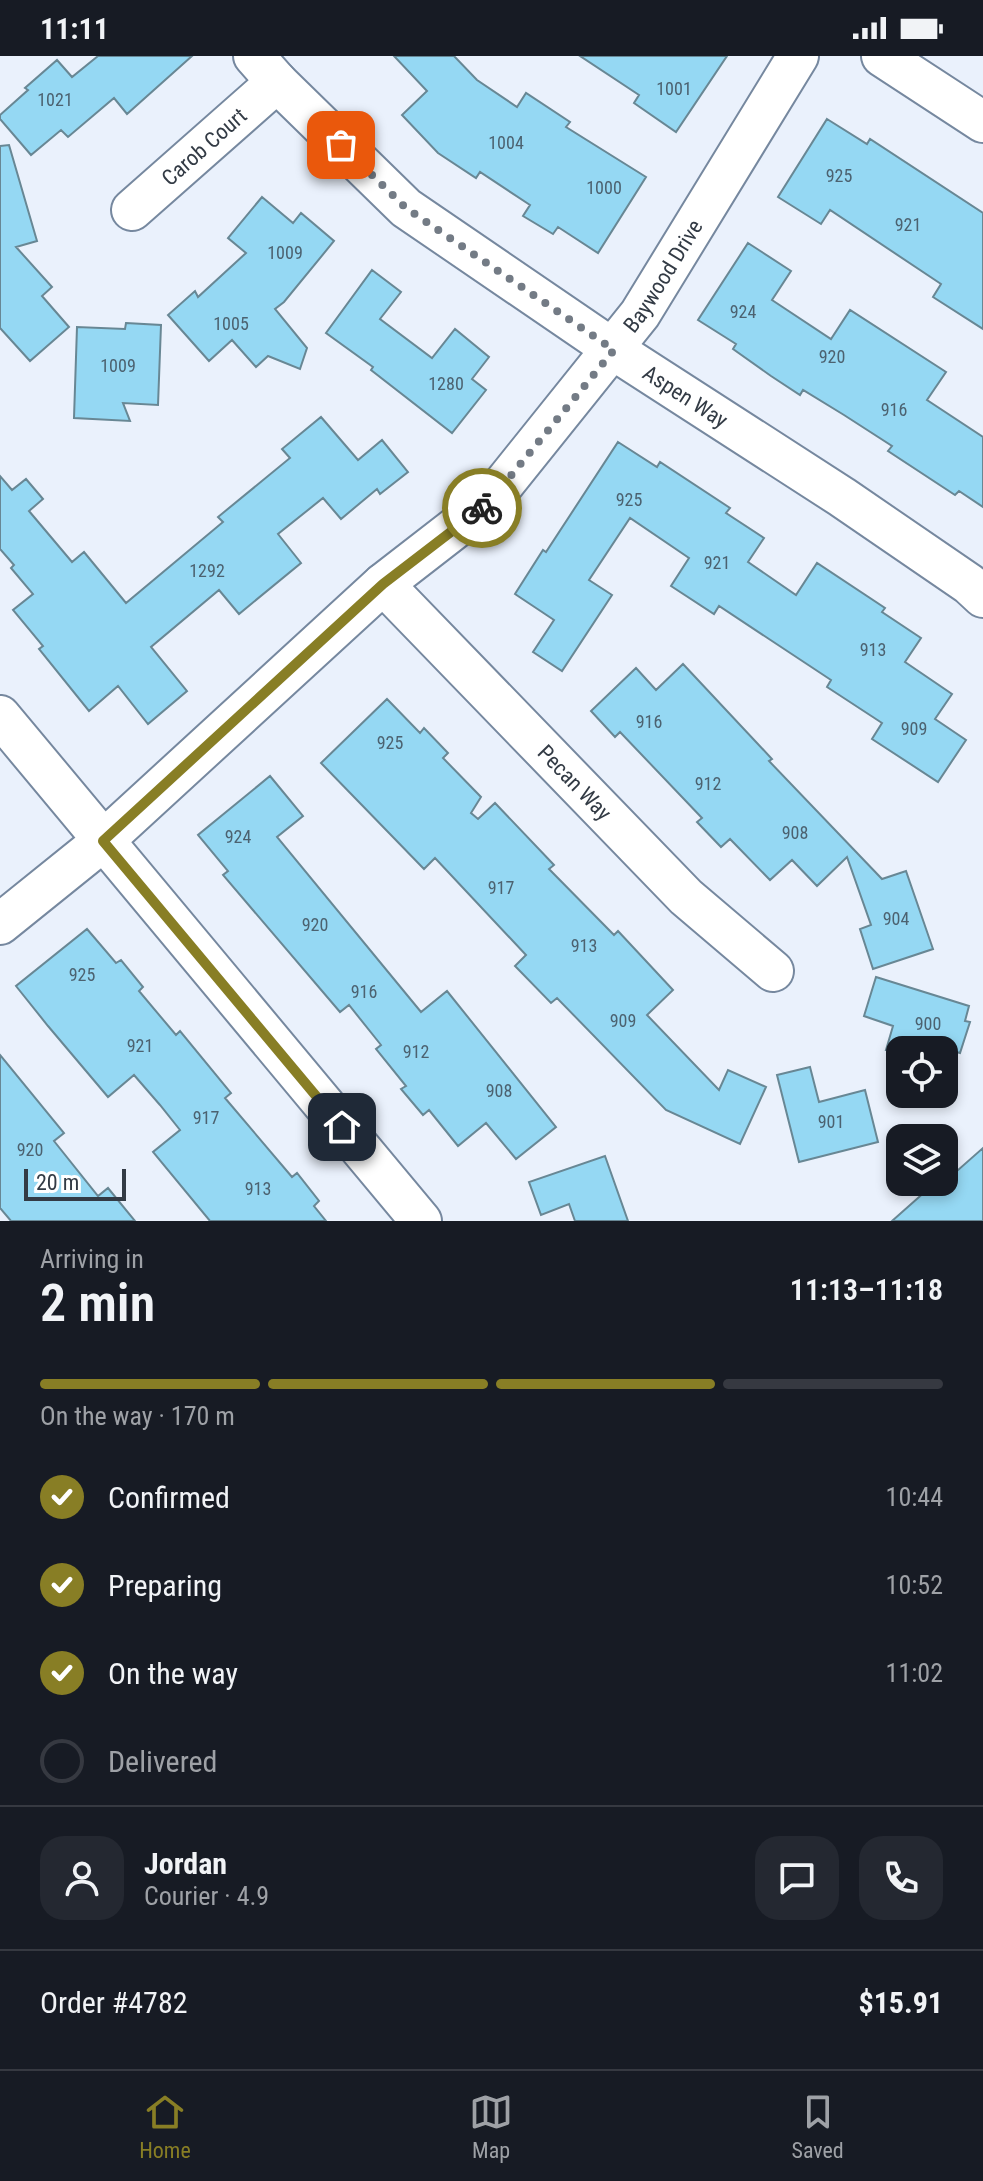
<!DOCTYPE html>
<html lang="en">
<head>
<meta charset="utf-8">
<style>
  body { margin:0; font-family:"Roboto Condensed",sans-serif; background:#242831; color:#f1f3f6; height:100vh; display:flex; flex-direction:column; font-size:30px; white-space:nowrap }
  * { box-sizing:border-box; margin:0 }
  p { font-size:26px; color:#9ea1a6 }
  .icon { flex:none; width:44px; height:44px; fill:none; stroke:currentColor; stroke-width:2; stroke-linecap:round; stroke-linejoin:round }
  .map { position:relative; height:1165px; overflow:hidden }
  .sheet { display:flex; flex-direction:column; background:#171b24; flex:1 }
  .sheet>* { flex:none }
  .fabs { position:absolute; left:886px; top:980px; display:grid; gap:16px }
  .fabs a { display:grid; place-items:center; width:72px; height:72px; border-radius:16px; background:#171b24; box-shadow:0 4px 12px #0003; font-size:40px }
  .scale { position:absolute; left:24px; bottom:20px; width:102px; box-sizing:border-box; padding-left:8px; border:4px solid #333b45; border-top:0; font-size:22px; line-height:28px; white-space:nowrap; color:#333b45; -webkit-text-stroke:6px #fff; paint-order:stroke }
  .pin { position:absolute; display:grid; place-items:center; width:68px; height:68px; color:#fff; margin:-34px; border-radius:16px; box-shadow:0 4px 12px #0006 }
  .courier { position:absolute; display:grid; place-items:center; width:80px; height:80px; margin:-40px; border:6px solid #887e25; border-radius:50%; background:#fff; color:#222; box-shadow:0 2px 10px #0007 }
  .overview em { font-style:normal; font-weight:600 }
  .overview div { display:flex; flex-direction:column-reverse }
  .overview { display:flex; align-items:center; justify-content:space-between; height:136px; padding:0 40px }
  h1 { font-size:52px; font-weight:600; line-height:60px }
  .bar { display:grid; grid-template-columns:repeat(4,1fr); gap:12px 8px; align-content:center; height:96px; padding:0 40px }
  .bar i { height:10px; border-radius:6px; background:#363941 }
  .bar .current { background:#887e25 }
  .bar p { grid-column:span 4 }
  .line { display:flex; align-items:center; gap:20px; padding:0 40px; border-top:2px solid #363941 }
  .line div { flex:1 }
  .round { display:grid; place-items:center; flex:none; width:84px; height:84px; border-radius:24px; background:#242831 }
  ol { padding:0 40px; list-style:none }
  li { display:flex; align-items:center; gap:24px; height:88px }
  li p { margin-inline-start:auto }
  li .icon { padding:8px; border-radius:50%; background:#887e25; color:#fff; stroke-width:4 }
  li:last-child { color:#9ea1a6 }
  li i { width:44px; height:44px; border:4px solid #363941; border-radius:50% }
  .status { display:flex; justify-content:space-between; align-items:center; height:56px; padding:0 40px; background:#171b24; direction:ltr }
  .status svg { height:22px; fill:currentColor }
  .dock { display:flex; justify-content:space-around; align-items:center; height:112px; border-top:2px solid #363941; background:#171b24; font-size:22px; color:#9ea1a6 }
  .dock a { display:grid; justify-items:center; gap:4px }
  .dock .current { color:#887e25 }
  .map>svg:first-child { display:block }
</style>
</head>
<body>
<div class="status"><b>11:11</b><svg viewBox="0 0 49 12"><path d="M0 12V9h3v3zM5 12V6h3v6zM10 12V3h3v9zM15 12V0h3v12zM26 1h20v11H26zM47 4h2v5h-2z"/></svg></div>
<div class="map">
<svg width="983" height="1165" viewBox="0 0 983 1165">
  <rect width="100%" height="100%" fill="#eaf1fc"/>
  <!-- building -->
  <path fill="#95d8f3" stroke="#688794" stroke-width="2" d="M 98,0 L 192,0 L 127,58 L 114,42 L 68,81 L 61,74 L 31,99 L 0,63 L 0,59 L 28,34 L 25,32 L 57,4 L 72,21 Z
    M 394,0 L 454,0 L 477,24 L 517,51 L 526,37 L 570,66 L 566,71 L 646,121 L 598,197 L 558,171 L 553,178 L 523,160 L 530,149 L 480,116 L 476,122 L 438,97 L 402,59 L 427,35 Z
    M 580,0 L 727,0 L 676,76 L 634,47 L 639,39 Z
    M 827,63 L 867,88 L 870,83 L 983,157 L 983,273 L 933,241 L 941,228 L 830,154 L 821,168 L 778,141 Z
    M 9,89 L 37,185 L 16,191 L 52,231 L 42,240 L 69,271 L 30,305 L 0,272 L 0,90 Z
    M 262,141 L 293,167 L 301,157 L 334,185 L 284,246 L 275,253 L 307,292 L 300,313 L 268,300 L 256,311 L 232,284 L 209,305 L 168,259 L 195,235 L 198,241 L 246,197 L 228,182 Z
    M 748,187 L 791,215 L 772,244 L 831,283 L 850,254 L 946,316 L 927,344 L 983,381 L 983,451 L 959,435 L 955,439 L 888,395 L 892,390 L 844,359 L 803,334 L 800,339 L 771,320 L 733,293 L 736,288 L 698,264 Z
    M 372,214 L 401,236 L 380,263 L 432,302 L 455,273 L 489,301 L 472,323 L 486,334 L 452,377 L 371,314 L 373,311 L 326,277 Z
    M 126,267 L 161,269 L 158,349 L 123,347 L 130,365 L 74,362 L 77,271 L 125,273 Z
    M 321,361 L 358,404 L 382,384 L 408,416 L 380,438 L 377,433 L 341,463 L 323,442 L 278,478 L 301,507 L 239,558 L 219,534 L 151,591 L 187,635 L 148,668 L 118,630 L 89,655 L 39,593 L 43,590 L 13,554 L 33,538 L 11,512 L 14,509 L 0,493 L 0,420 L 12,434 L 26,423 L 43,443 L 29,455 L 72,506 L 84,496 L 126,547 L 223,466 L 218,461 L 290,402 L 282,393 Z
    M 618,386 L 657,411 L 660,406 L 730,452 L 726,457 L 764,482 L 748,506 L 796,539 L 817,507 L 885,552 L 882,556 L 921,582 L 905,606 L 952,638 L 935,663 L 966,684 L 938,726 L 872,683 L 882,667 L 827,631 L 831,624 L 719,550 L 714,558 L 671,530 L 689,502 L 630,462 L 589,524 L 612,539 L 562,615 L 533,596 L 554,564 L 515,538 L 543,494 L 546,496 Z
    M 683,608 L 772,703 L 769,705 L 882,823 L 906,815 L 933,893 L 873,913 L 860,873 L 871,869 L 847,801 L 817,830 L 792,804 L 770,824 L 730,783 L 721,791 L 697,766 L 702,762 L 620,676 L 615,681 L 591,655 L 636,612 L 656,634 Z
    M 387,643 L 420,677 L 424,672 L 448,697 L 443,702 L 481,741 L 471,757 L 478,763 L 495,747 L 554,809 L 549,813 L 614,879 L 618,875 L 673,934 L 647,959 L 719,1034 L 728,1014 L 766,1031 L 740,1088 L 666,1054 L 557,942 L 551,947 L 515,910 L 526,899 L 435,802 L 424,813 L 321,707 Z
    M 270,720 L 303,760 L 277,781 L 421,956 L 447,935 L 556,1071 L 516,1103 L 486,1067 L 458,1090 L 429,1054 L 423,1059 L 401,1033 L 406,1030 L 376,993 L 381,989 L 349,949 L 340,956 L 223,819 L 228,815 L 198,779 Z
    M 87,873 L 116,907 L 121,904 L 143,931 L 139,935 L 176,979 L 180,975 L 231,1037 L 225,1042 L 292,1121 L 297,1117 L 319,1145 L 314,1150 L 326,1165 L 210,1165 L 153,1096 L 180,1074 L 160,1049 L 134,1019 L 108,1041 L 48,970 L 16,930 Z
    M 876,921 L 969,950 L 965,965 L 970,966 L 960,997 L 949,994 L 886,994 L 893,970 L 864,960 Z
    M 0,999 L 64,1077 L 54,1085 L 98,1140 L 108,1132 L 135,1165 L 11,1165 L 0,1152 Z
    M 810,1011 L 819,1046 L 865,1034 L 878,1086 L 799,1106 L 777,1019 Z
    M 983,1092 L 983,1165 L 892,1165 L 936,1126 L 944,1126 L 944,1119 L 953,1111 L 957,1115 Z
    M 605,1100 L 628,1165 L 575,1165 L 569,1148 L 541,1159 L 529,1126 Z"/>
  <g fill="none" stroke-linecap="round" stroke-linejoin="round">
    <!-- minor casing -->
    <g stroke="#76889f" stroke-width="44">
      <g id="minor">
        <path id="s1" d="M 254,0 L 277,26 L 406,152 L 614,294 L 842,441 L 969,528 L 983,541"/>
        <path d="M 882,0 L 983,66"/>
        <path id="s2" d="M 132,154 L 277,26"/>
        <path id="s3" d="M 383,528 L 686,841 L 773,915"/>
        <path d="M 0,660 L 421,1165"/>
        <path id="s4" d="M 0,868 L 103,785 L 383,528 L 490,445 L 640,258 L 798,0"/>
      </g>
    </g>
    <!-- minor -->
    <use href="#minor" stroke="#fff" stroke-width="40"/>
  </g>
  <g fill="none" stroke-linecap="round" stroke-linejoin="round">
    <!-- done -->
    <path stroke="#737b85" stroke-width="8" stroke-dasharray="0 14.4" d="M 341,89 L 406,152 L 614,294 L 490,445 L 482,452"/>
    <!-- route -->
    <path stroke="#887e25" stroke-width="10" d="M 342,1071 L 103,785 L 383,528 L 482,452"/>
  </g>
  <g text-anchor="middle" stroke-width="6" stroke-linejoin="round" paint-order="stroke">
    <!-- number labels -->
    <g font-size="18" fill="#4c6270">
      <text x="674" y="39">1001</text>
      <text x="55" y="50">1021</text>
      <text x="506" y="93">1004</text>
      <text x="839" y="126">925</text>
      <text x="604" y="138">1000</text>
      <text x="908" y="175">921</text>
      <text x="285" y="203">1009</text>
      <text x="743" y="262">924</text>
      <text x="231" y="274">1005</text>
      <text x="832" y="307">920</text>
      <text x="118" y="316">1009</text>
      <text x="446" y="334">1280</text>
      <text x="894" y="360">916</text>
      <text x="629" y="450">925</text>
      <text x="717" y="513">921</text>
      <text x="207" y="521">1292</text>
      <text x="873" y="600">913</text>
      <text x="649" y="672">916</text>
      <text x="914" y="679">909</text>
      <text x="390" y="693">925</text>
      <text x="708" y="734">912</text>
      <text x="795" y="783">908</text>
      <text x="238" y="787">924</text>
      <text x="501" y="838">917</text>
      <text x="896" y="869">904</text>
      <text x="315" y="875">920</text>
      <text x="584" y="896">913</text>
      <text x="82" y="925">925</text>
      <text x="364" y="942">916</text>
      <text x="623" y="971">909</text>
      <text x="928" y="974">900</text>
      <text x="140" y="996">921</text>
      <text x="416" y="1002">912</text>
      <text x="499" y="1041">908</text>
      <text x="206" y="1068">917</text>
      <text x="831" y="1072">901</text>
      <text x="30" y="1100">920</text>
      <text x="258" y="1139">913</text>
    </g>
    <!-- street labels -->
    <g font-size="22" fill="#333b45" stroke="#fff">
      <text dy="8" stroke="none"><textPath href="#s2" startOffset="96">Carob Court</textPath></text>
      <text dy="8" stroke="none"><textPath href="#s4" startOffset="932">Baywood Drive</textPath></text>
      <text dy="8" stroke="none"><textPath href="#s1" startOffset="552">Aspen Way</textPath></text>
      <text dy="8" stroke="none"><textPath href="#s3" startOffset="276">Pecan Way</textPath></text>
    </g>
  </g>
</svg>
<div class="fabs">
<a><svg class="icon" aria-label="locate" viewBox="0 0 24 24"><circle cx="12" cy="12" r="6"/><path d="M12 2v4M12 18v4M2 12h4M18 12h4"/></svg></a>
<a><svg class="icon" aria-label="layers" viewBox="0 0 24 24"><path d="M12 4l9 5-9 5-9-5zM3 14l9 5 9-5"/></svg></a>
</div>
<div class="scale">20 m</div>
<div class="pin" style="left:341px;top:89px;background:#ea580c"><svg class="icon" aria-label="bag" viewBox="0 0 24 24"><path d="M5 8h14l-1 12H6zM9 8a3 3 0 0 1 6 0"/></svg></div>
<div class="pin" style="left:342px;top:1071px;background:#1f2937"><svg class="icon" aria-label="home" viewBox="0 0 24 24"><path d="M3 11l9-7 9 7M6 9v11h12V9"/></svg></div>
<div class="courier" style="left:482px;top:452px"><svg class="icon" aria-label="bike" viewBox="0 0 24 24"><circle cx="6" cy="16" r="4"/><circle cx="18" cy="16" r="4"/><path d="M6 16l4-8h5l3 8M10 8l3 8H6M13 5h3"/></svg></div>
</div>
<section class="sheet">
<div class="overview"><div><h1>2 min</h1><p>Arriving in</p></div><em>11:13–11:18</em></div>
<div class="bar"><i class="current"></i><i class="current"></i><i class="current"></i><i></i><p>On the way · 170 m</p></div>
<ol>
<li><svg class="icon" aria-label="check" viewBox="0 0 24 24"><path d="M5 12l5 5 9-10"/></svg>Confirmed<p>10:44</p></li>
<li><svg class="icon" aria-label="check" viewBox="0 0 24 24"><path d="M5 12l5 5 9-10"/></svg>Preparing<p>10:52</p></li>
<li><svg class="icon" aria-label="check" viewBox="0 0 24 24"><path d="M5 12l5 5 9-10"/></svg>On the way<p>11:02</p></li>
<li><i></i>Delivered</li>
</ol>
<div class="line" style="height:144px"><a class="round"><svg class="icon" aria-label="person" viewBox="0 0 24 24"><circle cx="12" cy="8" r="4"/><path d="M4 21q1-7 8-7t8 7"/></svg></a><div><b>Jordan</b><p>Courier · 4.9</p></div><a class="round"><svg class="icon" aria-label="chat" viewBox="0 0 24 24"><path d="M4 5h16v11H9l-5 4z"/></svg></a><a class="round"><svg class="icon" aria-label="phone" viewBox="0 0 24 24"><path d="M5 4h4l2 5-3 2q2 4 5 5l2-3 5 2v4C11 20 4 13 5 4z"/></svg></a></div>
<div class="line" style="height:104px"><div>Order #4782</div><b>$15.91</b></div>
</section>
<nav class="dock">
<a class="current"><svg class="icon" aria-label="home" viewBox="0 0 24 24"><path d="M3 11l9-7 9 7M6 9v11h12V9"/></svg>Home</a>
<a><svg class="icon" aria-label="map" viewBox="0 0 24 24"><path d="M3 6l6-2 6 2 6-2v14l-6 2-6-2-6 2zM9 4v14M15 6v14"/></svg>Map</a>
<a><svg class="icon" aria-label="saved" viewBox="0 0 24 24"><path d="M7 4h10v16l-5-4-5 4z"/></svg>Saved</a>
</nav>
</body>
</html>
